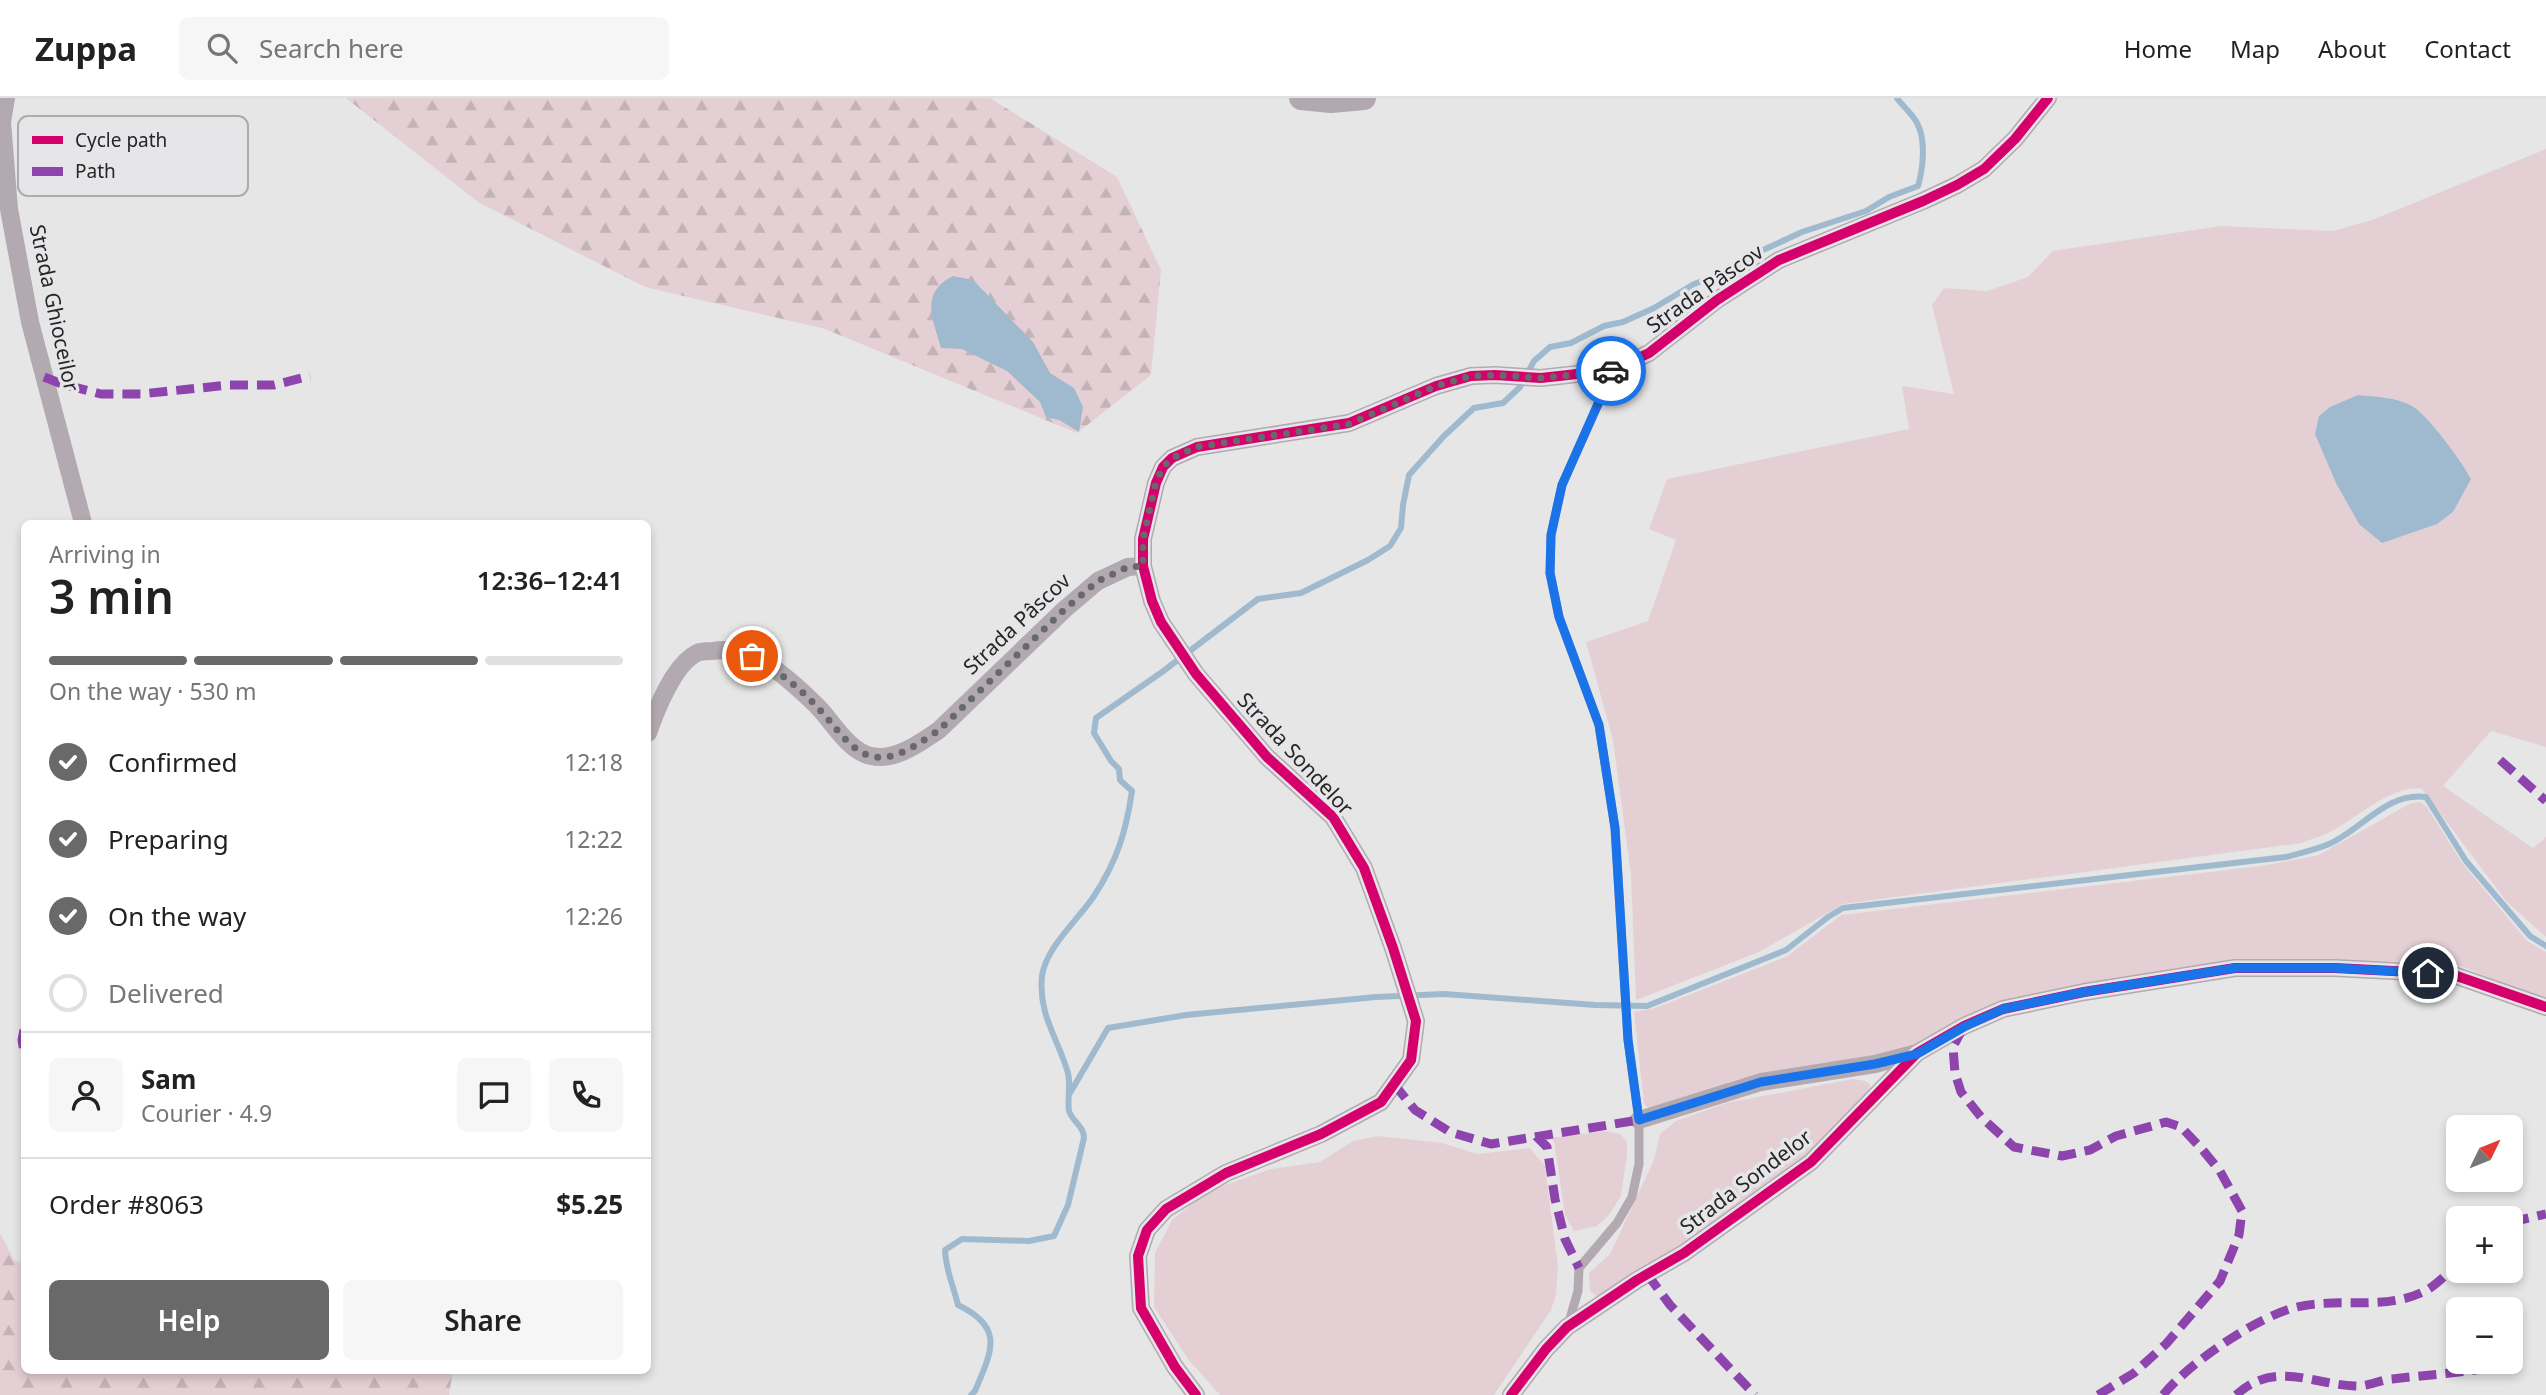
<!DOCTYPE html>
<html lang="en">
<head>
<meta charset="utf-8">
<style>
  body { margin:0; font-family:"Noto Sans",sans-serif; background:#f6f6f6; color:#222; height:100vh; display:flex; flex-direction:column; font-size:26px; white-space:nowrap }
  * { box-sizing:border-box; margin:0 }
  p { font-size:23px; color:#767676 }
  .icon { flex:none; width:38px; height:38px; fill:none; stroke:currentColor; stroke-width:2; stroke-linecap:round; stroke-linejoin:round }
  .map { position:relative; flex:1; overflow:hidden }
  .panel { position:absolute; left:21px; top:422px; width:630px; height:854px; display:flex; flex-direction:column; background:#fff; border-radius:10px; box-shadow:0 4px 10px #0003 }
  .panel>* { flex:none }
  .needle { width:46px; rotate:47deg }
  .fabs { position:absolute; left:2446px; top:1017px; display:grid; gap:14px }
  .fabs a { display:grid; place-items:center; width:77px; height:77px; border-radius:10px; background:#fff; box-shadow:0 4px 10px #0003; font-size:35px }
  .pin { position:absolute; display:grid; place-items:center; width:60px; height:60px; color:#fff; margin:-30px; border:4px solid #fff; border-radius:50%; box-shadow:0 2px 7px #0007 }
  .courier { position:absolute; display:grid; place-items:center; width:70px; height:70px; margin:-35px; border:5px solid #1a73e8; border-radius:50%; background:#fff; color:#222; box-shadow:0 2px 9px #0007 }
  .head em { font-style:normal; font-weight:600 }
  .head div { display:flex; flex-direction:column-reverse }
  .head { display:flex; align-items:center; justify-content:space-between; height:119px; padding:0 28px }
  h1 { font-size:46px; font-weight:600; line-height:52px }
  .bar { display:grid; grid-template-columns:repeat(4,1fr); gap:10px 7px; align-content:center; height:84px; padding:0 28px }
  .bar i { height:9px; border-radius:5px; background:#e0e0e0 }
  .bar .active { background:#69696a }
  .bar p { grid-column:span 4 }
  .line { display:flex; align-items:center; gap:18px; padding:0 28px; border-top:2px solid #e0e0e0 }
  .line div { flex:1 }
  .round { display:grid; place-items:center; flex:none; width:74px; height:74px; border-radius:10px; background:#f6f6f6 }
  ol { padding:0 28px; list-style:none }
  li { display:flex; align-items:center; gap:21px; height:77px }
  li p { margin-inline-start:auto }
  li .icon { padding:7px; border-radius:50%; background:#69696a; color:#fff; stroke-width:4 }
  li:last-child { color:#767676 }
  li i { width:38px; height:38px; border:4px solid #e0e0e0; border-radius:50% }
  .primary-button { display:flex; gap:14px; margin-top:auto; padding:14px 28px }
  .primary-button a { flex:1; height:80px; border-radius:10px; background:#69696a; color:#fff; font-size:28px; font-weight:600; line-height:80px; text-align:center }
  .primary-button a+a { background:#f6f6f6; color:#222 }
  header { display:flex; align-items:center; gap:42px; box-sizing:border-box; height:98px; padding:0 35px; background:#fff; border-bottom:2px solid #e0e0e0 }
  header strong { font-size:33px }
  nav { display:flex; gap:38px; margin-inline-start:auto; font-size:24px }
  .search { width:490px; height:63px; background:#f6f6f6; display:flex; align-items:center; gap:18px; box-sizing:border-box; padding:0 24px; border-radius:10px; color:#767676; font-size:26px }
  .map>svg:first-child { display:block }
</style>
</head>
<body>
<header>
<strong>Zuppa</strong>
<div class="search"><svg class="icon" aria-label="search" viewBox="0 0 24 24"><circle cx="10" cy="10" r="6"/><path d="M15 15l6 6"/></svg>Search here</div>
<nav><a>Home</a><a>Map</a><a>About</a><a>Contact</a></nav>
</header>
<div class="map">
<svg width="2546" height="1297" viewBox="0 0 2546 1297">
  <defs>
    <pattern id="forest-firs" width="22" height="20" patternUnits="userSpaceOnUse" patternTransform="scale(1.75)"><rect width="22" height="20" fill="#e4d0d4"/><path d="M5 1l3.5 6h-7zM16 11l3.5 6h-7z" fill="#c3b2b6"/></pattern>
  </defs>
  <rect width="100%" height="100%" fill="#e6e6e7"/>
  <!-- grass -->
  <path fill="#e4d0d4" d="M 2546,51 L 2546,649 L 2491,633 L 2443,688 L 2533,750 L 2546,739 L 2546,839 L 2506,803 L 2422,691 C 2392,686 2355,722 2328,735 C 2320,739 2310,741 2302,745 L 1843,806 L 1759,854 L 1636,902 L 1631,777 L 1613,642 L 1586,544 L 1648,523 L 1676,442 L 1649,431 L 1667,381 L 1909,331 L 1902,288 L 1954,296 L 1932,207 L 1944,190 L 1987,193 L 2028,179 L 2053,153 L 2221,128 L 2333,133 L 2372,122 Z
    M 2421,704 L 2426,708 L 2463,766 L 2527,843 L 2546,854 L 2546,903 L 2461,868 L 2418,863 L 2243,867 L 2042,895 L 1929,943 L 1892,954 L 1739,981 L 1650,1011 L 1644,1006 L 1634,914 L 1655,910 L 1786,859 L 1841,817 L 2261,768 L 2319,757 L 2411,705 Z
    M 1853,981 L 1865,983 L 1870,986 L 1869,999 L 1809,1058 L 1680,1149 L 1598,1199 L 1590,1193 L 1589,1175 L 1610,1156 L 1654,1062 L 1660,1036 L 1676,1023 L 1726,1005 Z
    M 1606,1033 L 1620,1036 L 1627,1044 L 1627,1057 L 1621,1098 L 1609,1117 L 1597,1128 L 1574,1133 L 1565,1117 L 1554,1043 L 1548,1040 Z
    M 1378,1038 L 1442,1045 L 1477,1056 L 1530,1050 L 1545,1068 L 1558,1169 L 1556,1197 L 1551,1212 L 1494,1297 L 1220,1297 L 1188,1261 L 1154,1209 L 1155,1155 L 1172,1122 L 1208,1093 L 1271,1071 L 1320,1064 L 1353,1043 Z"/>
  <!-- forest -->
  <path fill="url(#forest-firs)" d="M 346,0 L 990,0 L 1117,79 L 1161,172 L 1151,277 L 1077,335 L 825,231 L 645,189 L 478,104 Z
    M 0,1135 L 14,1162 L 24,1165 L 24,1272 L 453,1272 L 449,1297 L 0,1297 Z"/>
  <!-- water -->
  <path fill="#9fbace" d="M 953,178 L 973,182 L 1033,244 L 1050,275 L 1074,290 L 1083,309 L 1079,334 L 1059,322 L 1046,319 L 1040,304 L 1007,273 L 962,251 L 941,250 C 933,221 919,195 953,178 Z
    M 2358,297 C 2377,299 2395,299 2412,308 C 2427,316 2463,365 2471,381 L 2453,414 L 2437,426 L 2382,445 L 2359,426 L 2336,385 L 2315,336 L 2319,318 L 2330,309 Z"/>
  <g fill="none" stroke-linecap="round" stroke-linejoin="round">
    <!-- stream -->
    <path stroke="#9fbace" stroke-width="6" d="M 1070,995 L 1108,930 L 1186,917 L 1376,899 L 1444,896 L 1595,907 L 1647,908 L 1786,852 L 1828,819 L 1843,810 L 2286,759 C 2300,755 2315,752 2329,746 C 2361,732 2388,693 2426,699 L 2466,763 L 2530,838 L 2546,848
      M 971,1297 L 975,1293 C 991,1254 1006,1230 958,1207 C 953,1186 946,1174 945,1152 L 962,1141 L 1029,1143 L 1054,1138 L 1068,1107 L 1084,1040 C 1084,1028 1072,1023 1069,1013 C 1067,1001 1071,987 1068,975 C 1058,940 1038,917 1042,878 C 1046,849 1078,822 1094,798 C 1117,763 1126,734 1132,693 L 1120,682 L 1119,671 L 1111,663 L 1094,635 L 1096,620 L 1162,574 L 1258,501 L 1301,495 L 1368,462 L 1390,448 L 1401,430 L 1403,407 L 1409,377 L 1444,338 L 1474,310 L 1503,305 L 1520,289 L 1534,263 L 1550,249 L 1571,245 L 1604,228 L 1623,224 L 1654,210 L 1694,186 L 1734,171 L 1761,153 L 1802,134 L 1866,113 L 1889,99 L 1918,88 C 1923,71 1926,44 1918,27 C 1914,17 1903,9 1897,0"/>
    <!-- service -->
    <path stroke="#b2a9b1" stroke-width="9" d="M 1569,1224 L 1578,1193 L 1579,1170 L 1617,1125 L 1632,1099 L 1639,1066 L 1639,1022 L 1628,942 L 1615,730 L 1599,627 L 1559,519 L 1550,475 L 1551,437 L 1562,387 L 1613,273"/>
    <!-- minor -->
    <path stroke="#b2a9b1" stroke-width="18" d="M 6,0 L 2,24 L 9,111 L 30,224 L 83,425
      M 648,635 C 656,612 674,566 697,555 C 701,553 709,553 713,553 C 754,546 790,582 817,608 C 833,624 848,653 871,658 C 895,664 921,644 939,632 L 1065,511 L 1098,483 L 1128,469 L 1143,468
      M 1639,1022 L 1761,984 L 1875,966 L 1917,955
      M 1196,1297 L 1175,1269 L 1141,1210 L 1138,1158 L 1147,1132 L 1166,1111 L 1226,1075 L 1321,1036 L 1381,1004 L 1411,962 L 1416,923 L 1393,850 L 1364,770 L 1333,719 L 1267,659 L 1196,576 L 1161,524 L 1152,503 L 1143,468 L 1143,441 L 1156,385 L 1163,369 L 1172,360 L 1197,349 L 1349,325 L 1436,288 L 1471,278 L 1495,277 L 1541,280 L 1613,272 L 1649,255 L 1717,202 L 1779,162 L 1923,103 L 1957,87 L 1984,71 L 2015,41 L 2048,0
      M 1511,1297 L 1546,1251 L 1567,1229 L 1637,1182 L 1684,1155 L 1811,1064 L 1917,955 L 1964,928 L 2003,911 L 2084,894 L 2235,870 L 2335,870 L 2451,876 L 2546,909"/>
    <!-- secondary -->
    <path stroke="#b1a8b0" stroke-width="24" d="M 1301,0 L 1331,3 L 1364,0"/>
    <!-- quiet -->
    <path stroke="#8e44ad" stroke-width="9" stroke-dasharray="18 9" stroke-linecap="butt" d="M 44,279 L 62,286 L 101,296 L 141,296 L 229,287 L 274,287 L 310,278
      M 2500,662 L 2546,703
      M 1963,930 L 1953,949 L 1955,975 L 1961,994 L 1981,1019 L 2014,1049 L 2062,1058 L 2090,1052 L 2116,1038 L 2166,1024 L 2181,1029 L 2201,1050 L 2220,1073 L 2242,1113 L 2239,1137 L 2220,1183 L 2166,1246 L 2134,1275 L 2098,1297
      M 24,932 L 22,942 L 24,954
      M 1394,986 L 1415,1012 L 1450,1034 L 1491,1046 L 1639,1022
      M 1536,1038 L 1547,1049 L 1555,1101 L 1565,1141 L 1579,1170
      M 2511,1124 L 2546,1116
      M 1646,1177 L 1650,1180 L 1670,1207 L 1755,1297
      M 2163,1297 C 2189,1265 2258,1218 2297,1209 C 2340,1199 2385,1213 2425,1193 C 2437,1187 2448,1174 2459,1165
      M 2236,1297 C 2275,1262 2310,1286 2355,1288 C 2366,1289 2380,1282 2392,1281 C 2426,1277 2460,1275 2495,1269"/>
    <!-- cycleway casing -->
    <g stroke="#e6e5e8" stroke-width="15">
      <path id="cycleway" d="M 1196,1297 L 1175,1269 L 1141,1210 L 1138,1158 L 1147,1132 L 1166,1111 L 1226,1075 L 1321,1036 L 1381,1004 L 1411,962 L 1416,923 L 1393,850 L 1364,770 L 1333,719 L 1267,659 L 1196,576 L 1161,524 L 1152,503 L 1143,468 L 1143,441 L 1156,385 L 1163,369 L 1172,360 L 1197,349 L 1349,325 L 1436,288 L 1471,278 L 1495,277 L 1541,280 L 1613,272 L 1649,255 L 1717,202 L 1779,162 L 1923,103 L 1957,87 L 1984,71 L 2015,41 L 2048,0
        M 1511,1297 L 1546,1251 L 1567,1229 L 1637,1182 L 1684,1155 L 1811,1064 L 1917,955 L 1964,928 L 2003,911 L 2084,894 L 2235,870 L 2335,870 L 2451,876 L 2546,909"/>
    </g>
    <!-- cycleway -->
    <use href="#cycleway" stroke="#d6006c" stroke-width="10"/>
  </g>
  <g fill="none" stroke-linecap="round" stroke-linejoin="round">
    <!-- done -->
    <path stroke="#69696a" stroke-width="7" stroke-dasharray="0 12.6" d="M 752,558 C 777,572 800,590 819,611 C 834,626 849,652 870,658 C 894,665 921,644 939,632 L 1065,511 L 1098,483 L 1128,469 L 1143,468 L 1143,441 L 1156,384 L 1163,369 L 1172,360 L 1196,349 L 1349,326 L 1436,288 L 1471,278 L 1495,277 L 1541,280 L 1611,273"/>
    <!-- route -->
    <path stroke="#1a73e8" stroke-width="9" d="M 1611,273 L 1613,272 L 1562,387 L 1551,437 L 1550,475 L 1559,519 L 1599,627 L 1615,730 L 1628,942 L 1639,1022 L 1761,984 L 1875,966 L 1917,956 L 1964,929 L 2003,911 L 2084,894 L 2235,870 L 2335,870 L 2428,875"/>
  </g>
  <g text-anchor="middle" stroke-width="7" stroke-linejoin="round" paint-order="stroke">
    <!-- street labels -->
    <g font-size="21" fill="#262627" stroke="#e6e5e8">
      <text transform="translate(1705 191) rotate(-35)" y="7">Strada Pâscov</text>
      <text transform="translate(54 210) rotate(78)" y="7">Strada Ghioceilor</text>
      <text transform="translate(1017 526) rotate(-43)" y="7">Strada Pâscov</text>
      <text transform="translate(1295 656) rotate(47)" y="7">Strada Sondelor</text>
      <text transform="translate(1746 1084) rotate(-37)" y="7">Strada Sondelor</text>
    </g>
  </g>
  <!-- legend -->
  <rect x="18" y="18" width="230" height="80" rx="10" fill="#e6e5e8" stroke="#acacae" stroke-width="2"/>
  <rect x="32" y="38" width="31" height="8" fill="#d6006c"/>
  <rect x="32" y="69" width="31" height="9" fill="#8e44ad"/>
  <g font-size="19" fill="#262627">
    <text x="75" y="49">Cycle path</text>
    <text x="75" y="80">Path</text>
  </g>
</svg>
<div class="fabs">
<a><svg class="needle" viewBox="-14 -14 28 28"><path d="M0-13l5 13h-10z" fill="#e53935"/><path d="M0 13l5-13h-10z" fill="#767676"/></svg></a>
<a>+</a>
<a>−</a>
</div>
<div class="pin" style="left:752px;top:558px;background:#ea580c"><svg class="icon" aria-label="bag" viewBox="0 0 24 24"><path d="M5 8h14l-1 12H6zM9 8a3 3 0 0 1 6 0"/></svg></div>
<div class="pin" style="left:2428px;top:875px;background:#1f2937"><svg class="icon" aria-label="home" viewBox="0 0 24 24"><path d="M3 11l9-7 9 7M6 9v11h12V9"/></svg></div>
<div class="courier" style="left:1611px;top:273px"><svg class="icon" aria-label="car" viewBox="0 0 24 24"><path d="M5 17H2v-5l4-1 3-4h7l3 4 3 1v5h-3M9 17h6M6 11h13"/><circle cx="7" cy="17" r="2"/><circle cx="17" cy="17" r="2"/></svg></div>
<section class="panel">
<div class="head"><div><h1>3 min</h1><p>Arriving in</p></div><em>12:36–12:41</em></div>
<div class="bar"><i class="active"></i><i class="active"></i><i class="active"></i><i></i><p>On the way · 530 m</p></div>
<ol>
<li><svg class="icon" aria-label="check" viewBox="0 0 24 24"><path d="M5 12l5 5 9-10"/></svg>Confirmed<p>12:18</p></li>
<li><svg class="icon" aria-label="check" viewBox="0 0 24 24"><path d="M5 12l5 5 9-10"/></svg>Preparing<p>12:22</p></li>
<li><svg class="icon" aria-label="check" viewBox="0 0 24 24"><path d="M5 12l5 5 9-10"/></svg>On the way<p>12:26</p></li>
<li><i></i>Delivered</li>
</ol>
<div class="line" style="height:126px"><a class="round"><svg class="icon" aria-label="person" viewBox="0 0 24 24"><circle cx="12" cy="8" r="4"/><path d="M4 21q1-7 8-7t8 7"/></svg></a><div><b>Sam</b><p>Courier · 4.9</p></div><a class="round"><svg class="icon" aria-label="chat" viewBox="0 0 24 24"><path d="M4 5h16v11H9l-5 4z"/></svg></a><a class="round"><svg class="icon" aria-label="phone" viewBox="0 0 24 24"><path d="M5 4h4l2 5-3 2q2 4 5 5l2-3 5 2v4C11 20 4 13 5 4z"/></svg></a></div>
<div class="line" style="height:91px"><div>Order #8063</div><b>$5.25</b></div>
<div class="primary-button"><a>Help</a><a>Share</a></div>
</section>
</div>
</body>
</html>
